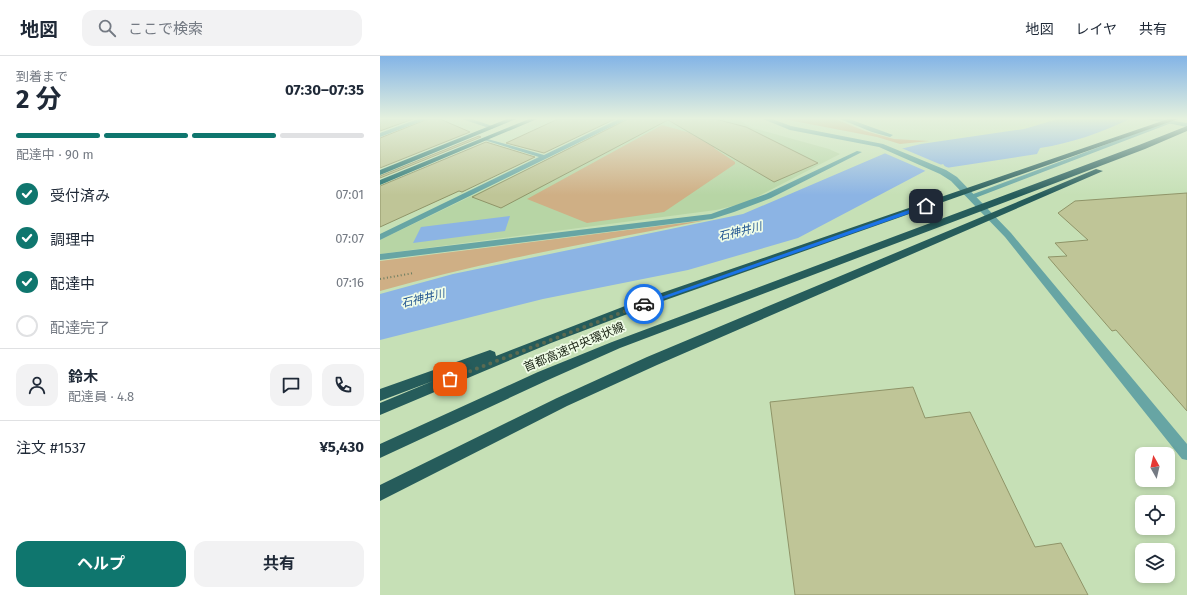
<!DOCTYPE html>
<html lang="ja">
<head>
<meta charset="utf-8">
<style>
  body { margin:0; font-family:"Fira Sans","Noto Sans JP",sans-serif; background:#f2f2f3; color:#1f2937; height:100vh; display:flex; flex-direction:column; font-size:15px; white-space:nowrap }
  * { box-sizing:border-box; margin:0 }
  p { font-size:13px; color:#747a83 }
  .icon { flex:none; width:22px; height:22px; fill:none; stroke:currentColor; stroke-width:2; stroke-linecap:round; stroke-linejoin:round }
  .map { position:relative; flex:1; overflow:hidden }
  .details { display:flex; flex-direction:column; background:#fff; width:380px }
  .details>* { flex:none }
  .needle { width:26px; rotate:352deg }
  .buttons { position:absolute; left:755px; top:391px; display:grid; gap:8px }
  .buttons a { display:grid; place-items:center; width:40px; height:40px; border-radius:8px; background:#fff; box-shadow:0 2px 6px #0003; font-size:20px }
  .pin { position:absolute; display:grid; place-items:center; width:34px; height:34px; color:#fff; margin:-17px; border-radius:8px; box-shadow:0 2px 6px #0006 }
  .courier { position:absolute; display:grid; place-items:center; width:40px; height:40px; margin:-20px; border:3px solid #1a73e8; border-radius:50%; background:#fff; color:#222; box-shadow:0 1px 5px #0007 }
  .headline em { font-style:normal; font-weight:700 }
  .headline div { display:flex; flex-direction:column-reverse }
  .headline { display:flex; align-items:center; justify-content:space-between; height:68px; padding:0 16px }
  h1 { font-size:26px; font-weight:700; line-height:30px }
  .bar { display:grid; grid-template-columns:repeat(4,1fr); gap:6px 4px; align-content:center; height:48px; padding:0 16px }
  .bar i { height:5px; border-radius:3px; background:#e0e1e3 }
  .bar .current { background:#0f766e }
  .bar p { grid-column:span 4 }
  .line { display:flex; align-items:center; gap:10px; padding:0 16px; border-top:1px solid #e0e1e3 }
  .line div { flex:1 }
  .round { display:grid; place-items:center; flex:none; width:42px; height:42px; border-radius:12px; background:#f2f2f3 }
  ol { padding:0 16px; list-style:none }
  li { display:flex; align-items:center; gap:12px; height:44px }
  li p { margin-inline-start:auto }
  li .icon { padding:4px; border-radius:50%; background:#0f766e; color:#fff; stroke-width:4 }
  li:last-child { color:#747a83 }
  li i { width:22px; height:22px; border:2px solid #e0e1e3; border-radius:50% }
  .button { display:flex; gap:8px; margin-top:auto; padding:8px 16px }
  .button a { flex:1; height:46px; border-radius:12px; background:#0f766e; color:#fff; font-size:16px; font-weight:700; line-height:46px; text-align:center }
  .button a+a { background:#f2f2f3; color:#1f2937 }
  header { display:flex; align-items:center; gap:24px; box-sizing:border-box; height:56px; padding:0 20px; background:#fff; border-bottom:1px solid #e0e1e3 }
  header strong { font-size:19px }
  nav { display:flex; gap:22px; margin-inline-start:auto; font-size:14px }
  .search { width:280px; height:36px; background:#f2f2f3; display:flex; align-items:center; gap:10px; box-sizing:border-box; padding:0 14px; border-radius:12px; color:#747a83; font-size:15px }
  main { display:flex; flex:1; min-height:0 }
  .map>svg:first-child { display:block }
</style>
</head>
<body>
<header>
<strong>地図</strong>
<div class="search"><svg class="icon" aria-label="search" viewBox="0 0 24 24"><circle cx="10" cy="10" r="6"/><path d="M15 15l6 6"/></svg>ここで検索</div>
<nav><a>地図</a><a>レイヤ</a><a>共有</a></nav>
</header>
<main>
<section class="details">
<div class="headline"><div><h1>2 分</h1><p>到着まで</p></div><em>07:30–07:35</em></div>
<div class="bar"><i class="current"></i><i class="current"></i><i class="current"></i><i></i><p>配達中 · 90 m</p></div>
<ol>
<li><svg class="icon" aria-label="check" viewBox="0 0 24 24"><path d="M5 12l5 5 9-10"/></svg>受付済み<p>07:01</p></li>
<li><svg class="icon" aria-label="check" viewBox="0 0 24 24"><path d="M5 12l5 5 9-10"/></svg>調理中<p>07:07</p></li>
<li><svg class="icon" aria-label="check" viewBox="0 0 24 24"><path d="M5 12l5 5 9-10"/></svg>配達中<p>07:16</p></li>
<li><i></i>配達完了</li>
</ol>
<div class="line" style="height:72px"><a class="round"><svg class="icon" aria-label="person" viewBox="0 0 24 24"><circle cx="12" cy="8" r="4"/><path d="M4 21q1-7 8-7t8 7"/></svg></a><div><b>鈴木</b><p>配達員 · 4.8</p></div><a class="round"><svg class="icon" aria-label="chat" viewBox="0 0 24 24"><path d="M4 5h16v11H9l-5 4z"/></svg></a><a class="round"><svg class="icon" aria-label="phone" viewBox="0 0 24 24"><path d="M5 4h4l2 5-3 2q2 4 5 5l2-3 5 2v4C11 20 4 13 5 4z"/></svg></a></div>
<div class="line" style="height:52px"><div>注文 #1537</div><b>¥5,430</b></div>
<div class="button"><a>ヘルプ</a><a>共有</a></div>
</section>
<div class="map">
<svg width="807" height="539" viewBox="0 0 807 539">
  <rect width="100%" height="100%" fill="#c6e0b6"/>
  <!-- built -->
  <path fill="#b7d5a5" d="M 252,63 L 357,63 L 373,72 L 449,93 L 460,98 L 365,147 L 336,154 L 0,198 L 0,184 Z"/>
  <!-- green -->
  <path fill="#cfaf85" d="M 403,63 L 455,63 L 485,75 L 514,83 L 549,85 L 520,88 L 497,81 Z
    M 282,69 L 343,86 L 334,92 L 355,106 L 355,108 L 284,156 L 207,167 L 147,143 Z
    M 327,164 C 217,186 107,204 0,235 L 0,205 Z"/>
  <!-- water -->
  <path fill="#8cb4e4" d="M 678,63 L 750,63 C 720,77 692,87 660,92 L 657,98 L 566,112 L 563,108 L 547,114 L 418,182 L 308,214 L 163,243 L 0,284 L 0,238 L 73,218 L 363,158 L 508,96 L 541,88 L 644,73 Z
    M 130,160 L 125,175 L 33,187 L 41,171 Z"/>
  <!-- pier -->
  <path fill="#c6e0b6" d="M 519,91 L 569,112 L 565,114 L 562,111 L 548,116 L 502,96 Z"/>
  <!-- building -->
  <path fill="#bfc597" stroke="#8f9468" d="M 0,63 L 33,63 L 0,75 Z
    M 48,63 L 60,63 L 90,76 L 0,112 L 0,82 Z
    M 178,63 L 235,63 L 164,97 L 126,87 Z
    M 248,63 L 335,63 L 366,71 L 438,107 L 394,126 L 288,64 L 121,152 L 92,141 Z
    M 99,80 L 101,81 L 0,122 L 0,120 Z
    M 106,86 L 155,101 L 82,136 L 79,135 L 0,171 L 0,130 Z
    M 807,137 L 807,355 L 736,274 L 732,275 L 668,201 L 687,200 L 675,187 L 708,184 L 678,157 L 695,145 Z
    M 533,331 L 545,362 L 590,356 L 655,491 L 681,487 L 708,539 L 415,539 L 390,346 Z"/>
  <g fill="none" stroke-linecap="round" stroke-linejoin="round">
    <!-- path -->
    <path stroke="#6c7d61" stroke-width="2" stroke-dasharray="1 2.5" stroke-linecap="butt" d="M 0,223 L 34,217"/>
    <!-- service -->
    <path fill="#67a5a4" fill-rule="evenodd" d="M 460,63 L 469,63 L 513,79 L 510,81 L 492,76 Z
      M 789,65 L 794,66 L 595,142 L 588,140 Z"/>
    <!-- minor -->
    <path fill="#67a5a4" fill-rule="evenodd" d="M 38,63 L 47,63 L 0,81 L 0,77 Z
      M 82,63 L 92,63 L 115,71 L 112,73 Z
      M 239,63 L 247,63 L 0,184 L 0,178 L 159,101 L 104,84 L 104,82 L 164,99 Z
      M 383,63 L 392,63 L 411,70 L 503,88 L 566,114 L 577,121 L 631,177 L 807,388 L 807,404 L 802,403 L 625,181 L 571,125 L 560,118 L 499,91 L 410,74 Z
      M 767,63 L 782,63 L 807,67 L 807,71 Z
      M 477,95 L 482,96 L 391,142 L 354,156 L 332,163 L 0,204 L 0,198 L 331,158 L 386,138 Z"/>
    <!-- primary -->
    <path fill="#267271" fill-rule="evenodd" d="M 127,63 L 136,63 L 0,119 L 0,114 Z
      M 149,63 L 157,63 L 0,129 L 0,124 Z"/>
    <!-- motorway -->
    <path fill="#265c5b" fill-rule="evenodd" d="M 788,63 L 798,63 L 266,251 L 171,287 L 0,359 L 0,347 L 53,325 L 0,345 L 0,333 L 110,294 L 115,296 L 116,300 L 258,245 Z
      M 807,70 L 807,75 L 765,93 L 240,292 L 168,324 L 0,402 L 0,388 L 158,316 L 232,286 L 759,89 Z
      M 716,113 L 723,115 L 277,309 L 187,350 L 0,445 L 0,429 L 177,342 L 267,301 Z"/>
  </g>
  <!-- sky -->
  <linearGradient id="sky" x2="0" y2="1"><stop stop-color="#83b4e6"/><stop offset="0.45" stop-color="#e5f1de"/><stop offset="1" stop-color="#e5f1de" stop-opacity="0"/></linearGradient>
  <rect width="807" height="139" fill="url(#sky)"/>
  <!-- route -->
  <path fill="#1a73e8" d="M 546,148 L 548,151 L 266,249 L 261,248 Z"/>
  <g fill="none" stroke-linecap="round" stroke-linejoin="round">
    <!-- done -->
    <path stroke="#5a6a51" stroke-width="4" stroke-dasharray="0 7.2" d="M 70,323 L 264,248"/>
  </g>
  <g text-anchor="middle" stroke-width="3.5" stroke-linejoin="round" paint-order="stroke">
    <!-- far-water labels -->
    <g font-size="11" font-style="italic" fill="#215591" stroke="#effce7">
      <text transform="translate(360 175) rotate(-14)" y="4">石神井川</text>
      <text transform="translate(43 242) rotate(-14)" y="4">石神井川</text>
    </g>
    <!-- street labels -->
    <g font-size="12" fill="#202a1a" stroke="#effce7">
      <text transform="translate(194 291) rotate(-23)" y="4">首都高速中央環状線</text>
    </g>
  </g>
</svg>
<div class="buttons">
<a><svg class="needle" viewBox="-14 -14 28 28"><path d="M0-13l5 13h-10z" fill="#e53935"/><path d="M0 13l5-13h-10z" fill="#747a83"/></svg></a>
<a><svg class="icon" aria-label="locate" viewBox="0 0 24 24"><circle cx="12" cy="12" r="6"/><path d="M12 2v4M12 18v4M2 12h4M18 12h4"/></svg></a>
<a><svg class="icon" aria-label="layers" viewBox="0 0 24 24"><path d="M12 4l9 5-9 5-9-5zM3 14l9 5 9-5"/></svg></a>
</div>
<div class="pin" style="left:70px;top:323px;background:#ea580c"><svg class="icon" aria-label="bag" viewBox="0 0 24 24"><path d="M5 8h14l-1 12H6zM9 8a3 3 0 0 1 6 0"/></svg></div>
<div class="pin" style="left:546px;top:150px;background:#1f2937"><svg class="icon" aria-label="home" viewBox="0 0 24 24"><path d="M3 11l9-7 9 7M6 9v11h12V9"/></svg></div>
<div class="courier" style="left:264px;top:248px"><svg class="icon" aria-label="car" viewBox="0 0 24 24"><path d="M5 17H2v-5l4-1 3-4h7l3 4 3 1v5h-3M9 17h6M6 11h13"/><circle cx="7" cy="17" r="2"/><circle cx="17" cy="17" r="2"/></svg></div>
</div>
</main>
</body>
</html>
